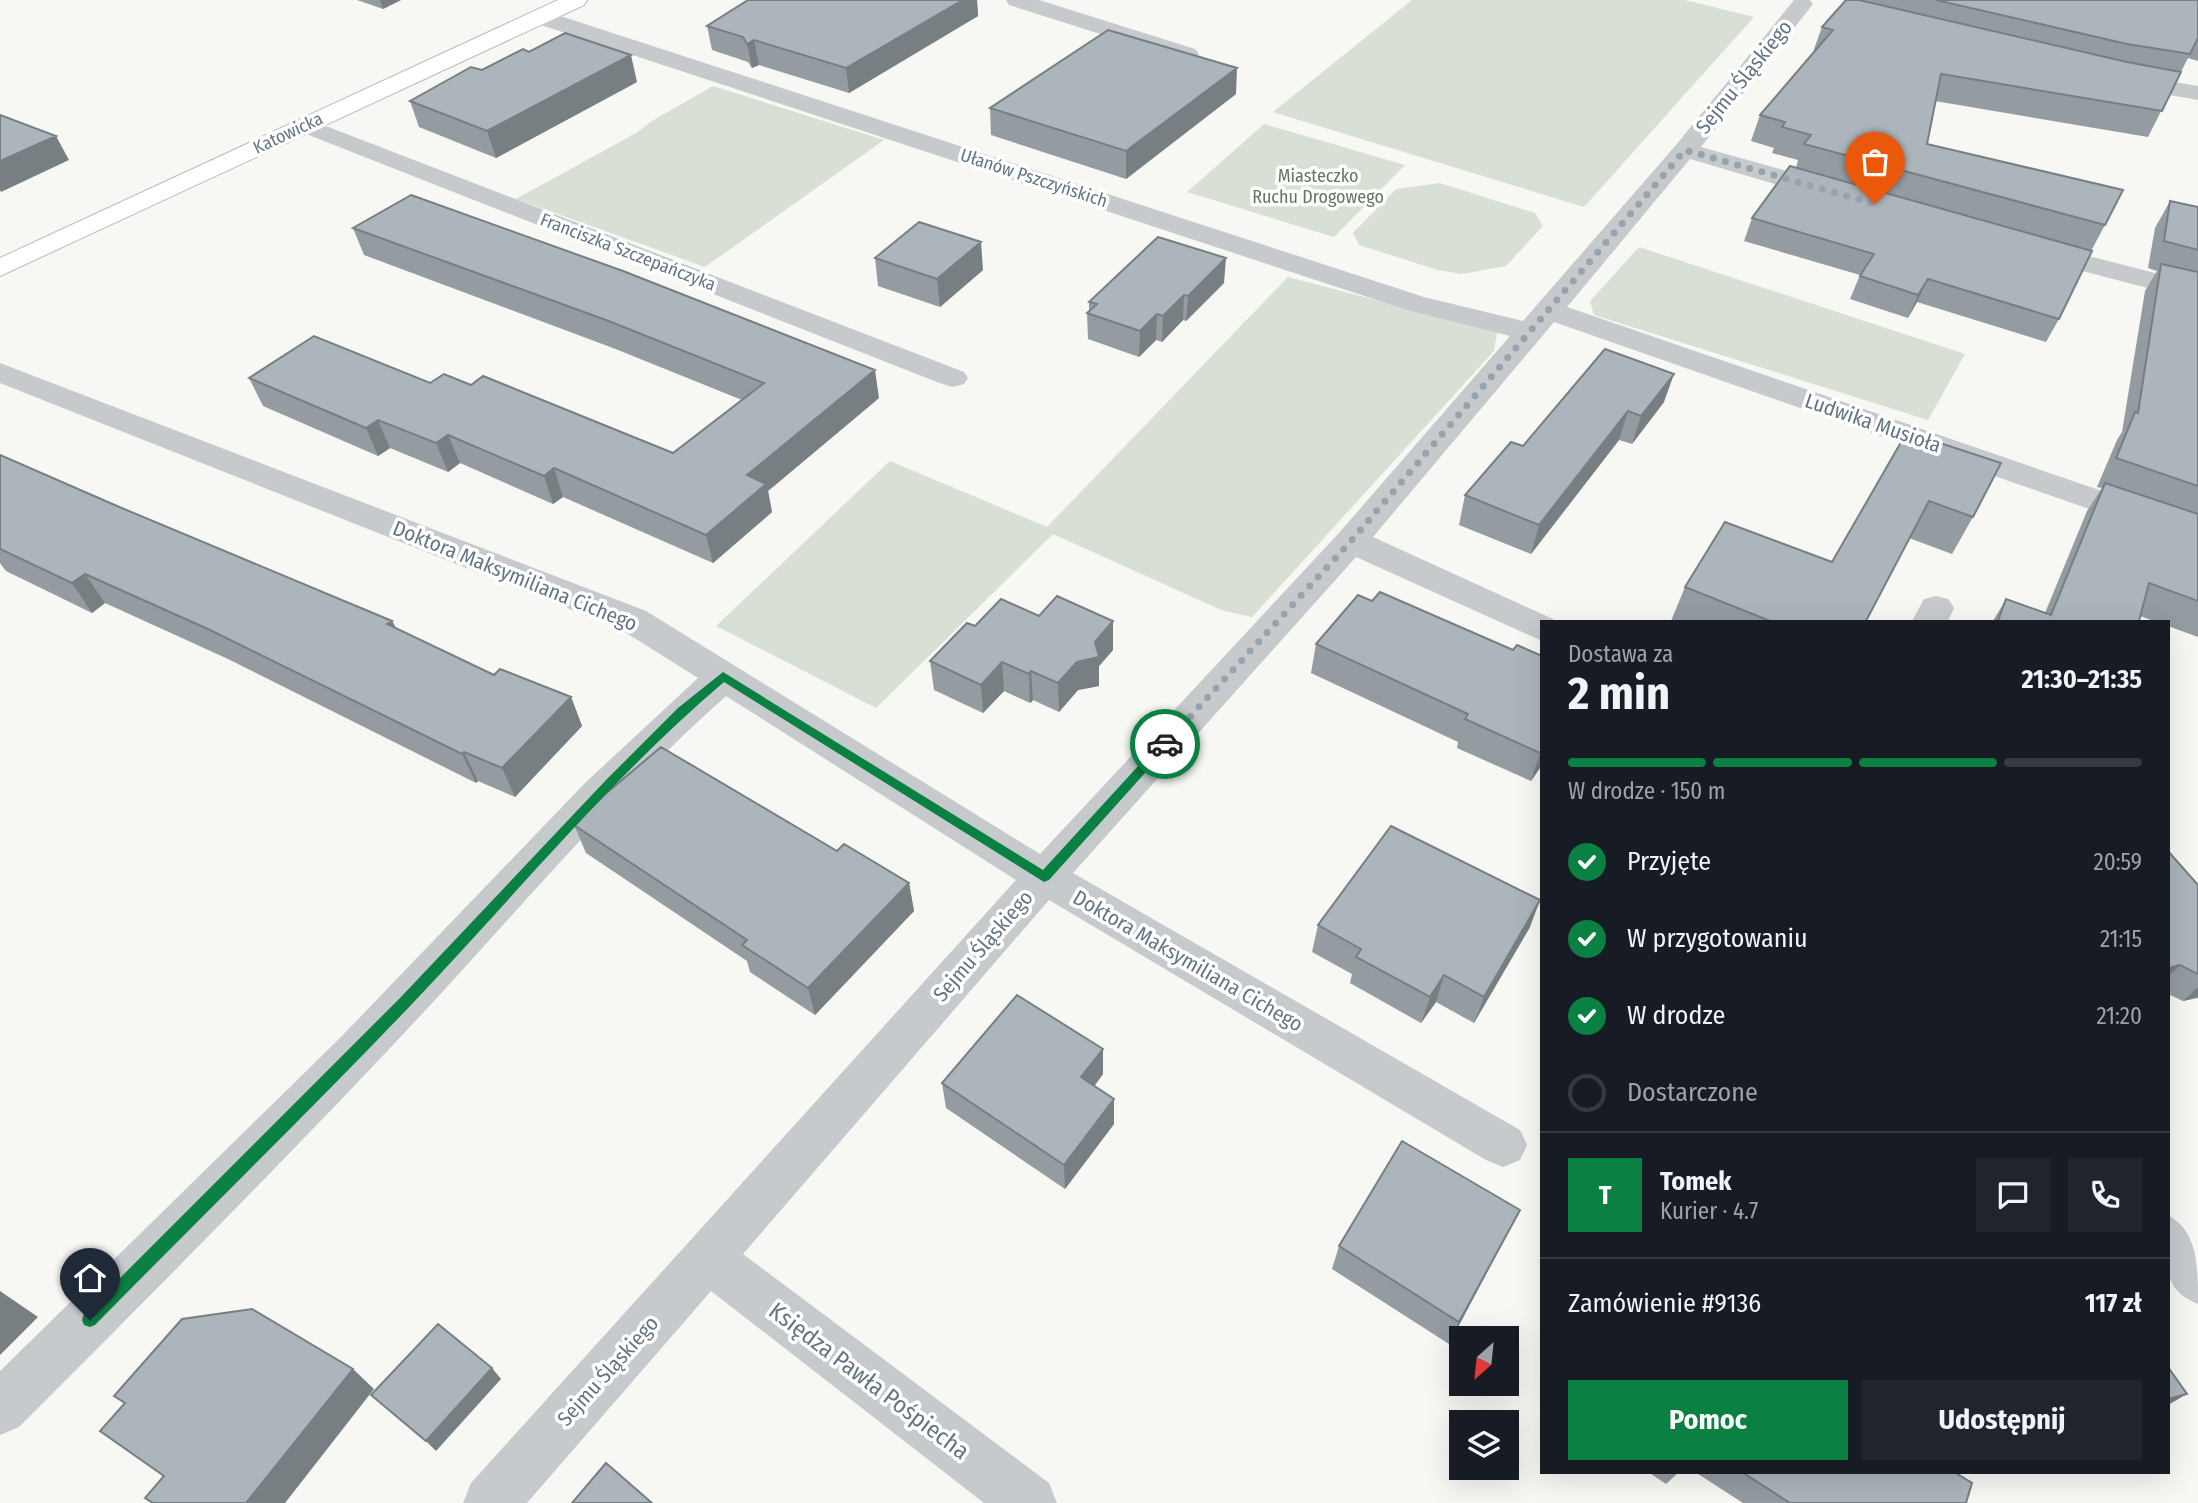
<!DOCTYPE html>
<html lang="pl">
<head>
<meta charset="utf-8">
<style>
  body { margin:0; font-family:"Fira Sans Condensed",sans-serif; background:#20242c; color:#f1f3f6; height:100vh; display:flex; flex-direction:column; font-size:26px; white-space:nowrap }
  * { box-sizing:border-box; margin:0 }
  p { font-size:23px; color:#9ea1a6 }
  .icon { flex:none; width:38px; height:38px; fill:none; stroke:currentColor; stroke-width:2; stroke-linecap:round; stroke-linejoin:round }
  .map { position:relative; flex:1; overflow:hidden }
  .sheet { position:absolute; left:1540px; top:620px; width:630px; height:854px; display:flex; flex-direction:column; background:#171b24; border-radius:0px; box-shadow:0 7px 28px #0002 }
  .sheet>* { flex:none }
  .needle { width:46px; rotate:207deg }
  .buttons { position:absolute; left:1449px; top:1326px; display:grid; gap:14px }
  .buttons a { display:grid; place-items:center; width:70px; height:70px; border-radius:0px; background:#171b24; box-shadow:0 7px 28px #0002; font-size:35px }
  .pin { position:absolute; display:grid; place-items:center; width:60px; height:60px; color:#fff; margin:-72px -30px; border-radius:50% 50% 50% 0; rotate:-45deg; box-shadow:0 0 7px #0007 }
  .pin .icon { rotate:45deg }
  .courier { position:absolute; display:grid; place-items:center; width:70px; height:70px; margin:-35px; border:5px solid #0b8043; border-radius:50%; background:#fff; color:#222; box-shadow:0 2px 9px #0007 }
  .head em { font-style:normal; font-weight:700 }
  .head div { display:flex; flex-direction:column-reverse }
  .head { display:flex; align-items:center; justify-content:space-between; height:119px; padding:0 28px }
  h1 { font-size:46px; font-weight:700; line-height:52px }
  .bar { display:grid; grid-template-columns:repeat(4,1fr); gap:10px 7px; align-content:center; height:84px; padding:0 28px }
  .bar i { height:9px; border-radius:5px; background:#363941 }
  .bar .active { background:#0b8043 }
  .bar p { grid-column:span 4 }
  .line { display:flex; align-items:center; gap:18px; padding:0 28px; border-top:2px solid #363941 }
  .line div { flex:1 }
  .round { display:grid; place-items:center; flex:none; width:74px; height:74px; border-radius:0px; background:#20242c }
  ol { padding:0 28px; list-style:none }
  li { display:flex; align-items:center; gap:21px; height:77px }
  li p { margin-inline-start:auto }
  li .icon { padding:7px; border-radius:50%; background:#0b8043; color:#fff; stroke-width:4 }
  li:last-child { color:#9ea1a6 }
  li i { width:38px; height:38px; border:4px solid #363941; border-radius:50% }
  .cta { display:flex; gap:14px; margin-top:auto; padding:14px 28px }
  .cta a { flex:1; height:80px; border-radius:0px; background:#0b8043; color:#fff; font-size:28px; font-weight:700; line-height:80px; text-align:center }
  .cta a+a { background:#20242c; color:#f1f3f6 }
  .map>svg:first-child { display:block }
</style>
</head>
<body>
<div class="map">
<svg width="2198" height="1503" viewBox="0 0 2198 1503">
  <rect width="100%" height="100%" fill="#f7f7f3"/>
  <!-- green -->
  <path fill="#d8dfd4" d="M 1412,0 L 1685,0 L 1754,17 L 1584,207 L 1273,112 Z
    M 713,86 L 884,140 L 705,267 L 516,199 L 636,133 L 652,121 Z
    M 1264,124 L 1405,165 L 1334,237 L 1187,192 Z
    M 1440,183 L 1535,213 L 1543,226 L 1506,266 L 1462,274 L 1438,270 L 1359,245 L 1353,233 L 1396,189 Z
    M 1639,247 L 1965,354 L 1928,420 L 1594,315 L 1590,301 Z
    M 1288,277 L 1497,332 L 1494,351 L 1252,617 L 1221,610 L 1053,534 L 876,708 L 716,626 L 890,461 L 1047,527 Z"/>
  <g fill="none" stroke-linecap="round" stroke-linejoin="round">
    <!-- secondary casing -->
    <g stroke="#b8bdc2" stroke-width="2">
      <path id="secondary" d="M 558,0 L 587,0 L 584,5 L 0,276 L 0,258 Z"/>
    </g>
    <!-- street -->
    <path fill="#c6cacd" fill-rule="evenodd" d="M 1006,0 L 1039,0 L 1195,49 L 1199,54 L 1195,59 L 1179,59 L 1009,5 Z
      M 1794,0 L 1810,0 L 1813,4 L 1701,147 L 1841,186 L 1845,192 L 1841,198 L 1832,200 L 1823,198 L 1690,159 L 1567,307 L 2198,524 L 2198,547 L 1554,322 L 1373,537 L 1555,620 L 1542,621 L 1542,641 L 1356,557 L 1073,873 L 1520,1130 L 1527,1145 L 1520,1160 L 1503,1167 L 1486,1160 L 1049,900 L 743,1254 L 1049,1483 L 1057,1503 L 984,1503 L 711,1291 L 527,1503 L 463,1503 L 471,1483 L 1016,880 L 726,696 C 616,794 522,906 422,1014 C 291,1154 155,1291 19,1427 L 0,1435 L 0,1371 L 340,1038 L 586,782 L 698,678 L 620,629 L 0,383 L 0,363 L 646,611 L 1040,854 L 1339,533 L 1510,336 L 1404,309 L 532,22 L 529,17 L 532,12 L 548,12 L 1424,297 L 1523,321 L 1676,145 Z
      M 2121,73 L 2198,86 L 2198,100 L 2113,85 L 2109,80 L 2113,75 Z
      M 305,118 L 964,372 L 968,378 L 964,384 L 953,387 L 942,384 L 296,130 L 293,125 L 296,120 Z
      M 2034,242 L 2198,284 L 2198,301 L 2024,256 L 2020,250 L 2024,244 Z
      M 1936,596 L 1948,599 L 1954,608 L 1948,621 L 1912,621 L 1924,599 Z
      M 2168,1215 C 2198,1232 2198,1265 2198,1304 C 2156,1287 2168,1254 2168,1215 Z"/>
    <!-- secondary -->
    <use href="#secondary" fill="#fff" fill-rule="evenodd"/>
  </g>
  <!-- wall -->
  <path fill="#949ca1" d="M 357,0 L 401,0 L 383,9 Z
    M 748,0 L 977,0 L 978,16 L 849,93 L 759,65 L 752,68 L 748,62 L 712,50 L 707,26 Z
    M 1846,0 L 2198,0 L 2198,61 L 2188,58 L 2148,137 L 1935,101 L 1927,144 L 2105,225 L 2091,251 L 2059,319 L 2046,342 L 1917,302 L 1908,318 L 1850,299 L 1860,275 L 1744,241 L 1752,218 L 1796,168 L 1798,160 L 1772,153 L 1774,148 L 1751,141 L 1760,115 L 1813,52 L 1822,27 Z
    M 482,70 L 637,82 L 496,158 L 419,127 L 410,101 Z
    M 1236,94 L 1126,179 L 991,135 L 990,108 Z
    M 2170,201 L 2198,207 L 2198,637 L 2168,626 L 2168,621 L 2154,621 L 2140,616 L 2139,621 L 1993,621 L 2006,599 L 2045,613 L 2087,511 L 2102,488 L 2097,487 L 2117,440 L 2122,432 L 2145,291 L 2157,271 L 2148,268 L 2155,228 Z
    M 353,228 L 879,398 L 768,491 L 772,512 L 713,563 L 563,497 L 553,504 L 460,463 L 448,472 L 390,448 L 378,456 L 263,406 L 249,378 L 471,385 L 673,453 L 742,400 L 613,348 L 364,255 Z
    M 875,258 L 983,270 L 940,307 L 878,286 Z
    M 1224,283 L 1186,321 L 1183,320 L 1162,342 L 1156,340 L 1139,357 L 1088,339 L 1087,313 L 1089,312 L 1089,302 Z
    M 1605,349 L 1664,402 L 1632,444 L 1619,440 L 1531,554 L 1459,525 L 1465,495 L 1523,446 Z
    M 1904,437 L 1973,517 L 1952,554 L 1909,538 L 1866,621 L 1671,621 L 1685,587 L 1832,562 Z
    M 0,455 L 117,506 L 392,621 L 396,628 L 494,675 L 571,697 L 582,726 L 515,797 L 478,781 L 476,783 L 228,659 L 105,603 L 92,613 L 6,571 L 0,563 Z
    M 1372,601 L 1513,650 L 1542,656 L 1542,765 L 1531,781 L 1457,748 L 1458,742 L 1311,673 L 1316,644 Z
    M 1039,616 L 1113,621 L 1113,650 L 1099,666 L 1099,686 L 1078,690 L 1059,712 L 1033,700 L 1030,703 L 1004,691 L 983,713 L 934,690 L 930,661 L 975,626 Z
    M 574,825 L 837,851 L 909,883 L 914,911 L 815,1015 L 750,972 L 747,961 L 586,853 Z
    M 2168,851 L 2198,885 L 2198,998 L 2183,1001 L 2168,994 Z
    M 1318,925 L 1530,927 L 1474,1023 L 1436,1002 L 1421,1023 L 1350,983 L 1352,974 L 1312,952 Z
    M 1103,1074 L 1094,1086 L 1114,1124 L 1065,1189 L 946,1108 L 942,1083 Z
    M 1520,1210 L 1449,1344 L 1332,1269 L 1339,1246 Z
    M 1648,1472 L 1679,1472 L 1666,1484 Z
    M 1695,1472 L 1954,1472 L 1966,1503 L 1743,1503 Z"/>
  <!-- shaded-wall -->
  <path fill="#787f83" d="M 380,0 L 401,0 L 383,9 Z
    M 963,0 L 977,0 L 978,16 L 849,93 L 846,68 Z
    M 754,40 L 759,65 L 752,68 L 747,44 Z
    M 631,55 L 637,82 L 496,158 L 487,131 Z
    M 1237,68 L 1236,94 L 1126,179 L 1126,151 Z
    M 56,136 L 69,160 L 1,192 L 0,190 L 0,161 Z
    M 981,242 L 983,270 L 940,307 L 937,279 Z
    M 1226,258 L 1224,283 L 1186,321 L 1188,296 Z
    M 1928,279 L 1917,302 L 1908,318 L 1918,295 Z
    M 1184,295 L 1183,320 L 1162,342 L 1163,316 Z
    M 1157,314 L 1156,340 L 1139,357 L 1140,331 Z
    M 875,370 L 879,398 L 768,491 L 772,512 L 713,563 L 706,535 L 747,475 Z
    M 1674,374 L 1664,402 L 1632,444 L 1641,416 Z
    M 1628,411 L 1619,440 L 1531,554 L 1539,525 Z
    M 378,420 L 390,448 L 378,456 L 366,428 Z
    M 448,435 L 460,463 L 448,472 L 436,443 Z
    M 554,468 L 563,497 L 553,504 L 544,476 Z
    M 85,574 L 105,603 L 92,613 L 72,583 Z
    M 392,621 L 407,650 L 387,624 Z
    M 1113,621 L 1113,650 L 1099,666 L 1099,686 L 1078,690 L 1059,712 L 1058,683 Z
    M 1002,662 L 1004,691 L 983,713 L 981,685 Z
    M 1031,671 L 1033,700 L 1030,703 L 1029,674 Z
    M 571,697 L 582,726 L 515,797 L 502,768 Z
    M 1542,751 L 1542,765 L 1531,781 L 1540,753 Z
    M 464,752 L 478,781 L 476,783 L 462,754 Z
    M 909,883 L 914,911 L 815,1015 L 808,988 Z
    M 1540,900 L 1530,927 L 1474,1023 L 1484,997 Z
    M 2180,965 L 2168,977 L 2168,968 Z
    M 1444,975 L 1436,1002 L 1421,1023 L 1430,997 Z
    M 2198,987 L 2198,997 L 2183,1001 Z
    M 1103,1049 L 1103,1074 L 1082,1103 L 1081,1077 Z
    M 1114,1099 L 1114,1124 L 1065,1189 L 1064,1165 Z
    M 1520,1210 L 1508,1233 L 1449,1344 L 1459,1322 Z
    M 0,1291 L 38,1317 L 0,1355 Z
    M 492,1368 L 501,1379 L 436,1451 L 426,1441 Z
    M 353,1369 L 374,1389 L 285,1503 L 246,1503 Z
    M 2187,1394 L 2168,1405 L 2168,1399 Z"/>
  <!-- building -->
  <path fill="#acb5bb" stroke="#787f83" stroke-width="2" d="M 748,0 L 963,0 L 846,68 L 754,40 L 747,44 L 743,37 L 707,26 Z
    M 1846,0 L 1859,0 L 2127,62 L 2181,72 L 2162,111 L 1941,74 L 1927,144 L 2123,190 L 2105,225 L 1804,144 L 1811,135 L 1782,127 L 1785,122 L 1760,115 L 1833,30 L 1822,27 Z
    M 1936,0 L 2198,0 L 2198,38 L 2190,54 L 2127,44 Z
    M 1108,30 L 1237,68 L 1126,151 L 990,108 Z
    M 565,33 L 631,55 L 487,131 L 410,101 L 471,67 L 482,70 L 523,49 L 529,52 Z
    M 0,115 L 56,136 L 0,161 Z
    M 1790,166 L 2092,251 L 2059,319 L 1928,279 L 1918,295 L 1860,276 L 1874,254 L 1752,218 Z
    M 411,195 L 623,271 L 875,370 L 747,475 L 766,484 L 706,535 L 554,468 L 544,476 L 448,435 L 436,443 L 378,420 L 366,428 L 249,378 L 314,336 L 430,383 L 444,374 L 471,385 L 483,376 L 673,453 L 764,383 L 606,320 L 353,228 Z
    M 2170,201 L 2198,207 L 2198,250 L 2164,241 Z
    M 919,222 L 981,242 L 937,279 L 875,258 Z
    M 1158,237 L 1226,258 L 1188,296 L 1184,295 L 1163,316 L 1157,314 L 1140,331 L 1087,313 L 1097,304 L 1089,302 Z
    M 2161,264 L 2198,272 L 2198,486 L 2116,458 L 2135,412 L 2138,413 Z
    M 1605,349 L 1674,374 L 1641,416 L 1628,411 L 1539,525 L 1465,495 L 1511,442 L 1523,446 Z
    M 1904,437 L 1937,449 L 1940,443 L 2001,463 L 1973,517 L 1929,501 L 1866,621 L 1770,621 L 1685,587 L 1725,522 L 1832,562 Z
    M 0,455 L 117,506 L 392,621 L 387,624 L 494,675 L 500,669 L 571,697 L 502,768 L 464,752 L 462,754 L 210,630 L 85,574 L 72,583 L 0,549 Z
    M 2105,483 L 2198,514 L 2198,601 L 2149,583 L 2139,621 L 1998,621 L 2006,599 L 2051,615 Z
    M 1380,592 L 1513,650 L 1517,645 L 1542,656 L 1542,751 L 1540,753 L 1465,719 L 1468,714 L 1316,644 L 1358,595 L 1372,601 Z
    M 1057,596 L 1113,621 L 1095,642 L 1099,657 L 1077,662 L 1058,683 L 1031,671 L 1029,674 L 1002,662 L 981,685 L 930,661 L 967,623 L 975,626 L 1001,599 L 1039,616 Z
    M 661,747 L 837,851 L 844,844 L 909,883 L 808,988 L 742,945 L 747,940 L 574,825 L 603,796 Z
    M 1391,826 L 1540,900 L 1484,997 L 1444,975 L 1430,997 L 1356,957 L 1361,949 L 1318,925 Z
    M 2168,851 L 2198,885 L 2198,974 L 2180,965 L 2168,968 Z
    M 1017,995 L 1103,1049 L 1081,1077 L 1114,1099 L 1064,1165 L 942,1083 Z
    M 1402,1141 L 1520,1210 L 1459,1322 L 1339,1246 Z
    M 252,1309 L 353,1369 L 246,1503 L 153,1503 L 145,1498 L 164,1476 L 100,1431 L 125,1403 L 114,1396 L 182,1319 Z
    M 438,1324 L 492,1368 L 426,1441 L 371,1395 Z
    M 2168,1367 L 2187,1394 L 2168,1399 Z
    M 606,1463 L 652,1503 L 572,1503 Z
    M 1742,1472 L 1954,1472 L 1972,1483 L 1966,1503 L 1790,1503 Z"/>
  <!-- route -->
  <path fill="#0b8043" d="M 723,672 L 1043,870 L 1161,741 L 1165,740 L 1171,744 L 1049,880 L 1044,882 L 724,682 C 610,779 514,897 411,1005 C 308,1113 200,1218 95,1325 L 90,1327 L 84,1325 L 82,1320 L 84,1314 L 401,997 L 607,779 L 678,708 Z"/>
  <g fill="none" stroke-linecap="round" stroke-linejoin="round">
    <!-- done -->
    <path stroke="#97a3ad" stroke-width="7" stroke-dasharray="0 12.6" d="M 1165,744 L 1351,541 L 1685,150 L 1875,204"/>
  </g>
  <g text-anchor="middle" stroke-width="7" stroke-linejoin="round" paint-order="stroke">
    <!-- far-street labels -->
    <g font-size="18" fill="#637687" stroke="#fff">
      <text transform="translate(288 133) rotate(-25)" y="6">Katowicka</text>
      <text transform="translate(1034 178) rotate(18)" y="6">Ułanów Pszczyńskich</text>
      <text transform="translate(628 252) rotate(21)" y="6">Franciszka Szczepańczyka</text>
    </g>
    <!-- far-park labels -->
    <g font-size="18" fill="#63785f" stroke="#fff">
      <text x="1318" y="182">Miasteczko<tspan x="1318" dy="21">Ruchu Drogowego</tspan></text>
    </g>
    <!-- street labels -->
    <g font-size="21" fill="#637687" stroke="#fff">
      <text transform="translate(1744 77) rotate(-51)" y="7">Sejmu Śląskiego</text>
      <text transform="translate(1873 423) rotate(19)" y="7">Ludwika Musioła</text>
      <text transform="translate(515 576) rotate(22)" y="7">Doktora Maksymiliana Cichego</text>
      <text transform="translate(983 946) rotate(-49)" y="7">Sejmu Śląskiego</text>
      <text transform="translate(1188 961) rotate(30)" y="7">Doktora Maksymiliana Cichego</text>
      <text transform="translate(608 1371) rotate(-48)" y="7">Sejmu Śląskiego</text>
    </g>
    <!-- near-street labels -->
    <g font-size="24" fill="#637687" stroke="#fff">
      <text transform="translate(869 1381) rotate(37)" y="8">Księdza Pawła Pośpiecha</text>
    </g>
  </g>
</svg>
<div class="buttons">
<a><svg class="needle" viewBox="-14 -14 28 28"><path d="M0-13l5 13h-10z" fill="#e53935"/><path d="M0 13l5-13h-10z" fill="#9ea1a6"/></svg></a>
<a><svg class="icon" aria-label="layers" viewBox="0 0 24 24"><path d="M12 4l9 5-9 5-9-5zM3 14l9 5 9-5"/></svg></a>
</div>
<div class="pin" style="left:1875px;top:204px;background:#ea580c"><svg class="icon" aria-label="bag" viewBox="0 0 24 24"><path d="M5 8h14l-1 12H6zM9 8a3 3 0 0 1 6 0"/></svg></div>
<div class="pin" style="left:90px;top:1320px;background:#1f2937"><svg class="icon" aria-label="home" viewBox="0 0 24 24"><path d="M3 11l9-7 9 7M6 9v11h12V9"/></svg></div>
<div class="courier" style="left:1165px;top:744px"><svg class="icon" aria-label="car" viewBox="0 0 24 24"><path d="M5 17H2v-5l4-1 3-4h7l3 4 3 1v5h-3M9 17h6M6 11h13"/><circle cx="7" cy="17" r="2"/><circle cx="17" cy="17" r="2"/></svg></div>
<section class="sheet">
<div class="head"><div><h1>2 min</h1><p>Dostawa za</p></div><em>21:30–21:35</em></div>
<div class="bar"><i class="active"></i><i class="active"></i><i class="active"></i><i></i><p>W drodze · 150 m</p></div>
<ol>
<li><svg class="icon" aria-label="check" viewBox="0 0 24 24"><path d="M5 12l5 5 9-10"/></svg>Przyjęte<p>20:59</p></li>
<li><svg class="icon" aria-label="check" viewBox="0 0 24 24"><path d="M5 12l5 5 9-10"/></svg>W przygotowaniu<p>21:15</p></li>
<li><svg class="icon" aria-label="check" viewBox="0 0 24 24"><path d="M5 12l5 5 9-10"/></svg>W drodze<p>21:20</p></li>
<li><i></i>Dostarczone</li>
</ol>
<div class="line" style="height:126px"><b class="round" style="background:#0b8043;color:#fff">T</b><div><b>Tomek</b><p>Kurier · 4.7</p></div><a class="round"><svg class="icon" aria-label="chat" viewBox="0 0 24 24"><path d="M4 5h16v11H9l-5 4z"/></svg></a><a class="round"><svg class="icon" aria-label="phone" viewBox="0 0 24 24"><path d="M5 4h4l2 5-3 2q2 4 5 5l2-3 5 2v4C11 20 4 13 5 4z"/></svg></a></div>
<div class="line" style="height:91px"><div>Zamówienie #9136</div><b>117 zł</b></div>
<div class="cta"><a>Pomoc</a><a>Udostępnij</a></div>
</section>
</div>
</body>
</html>
